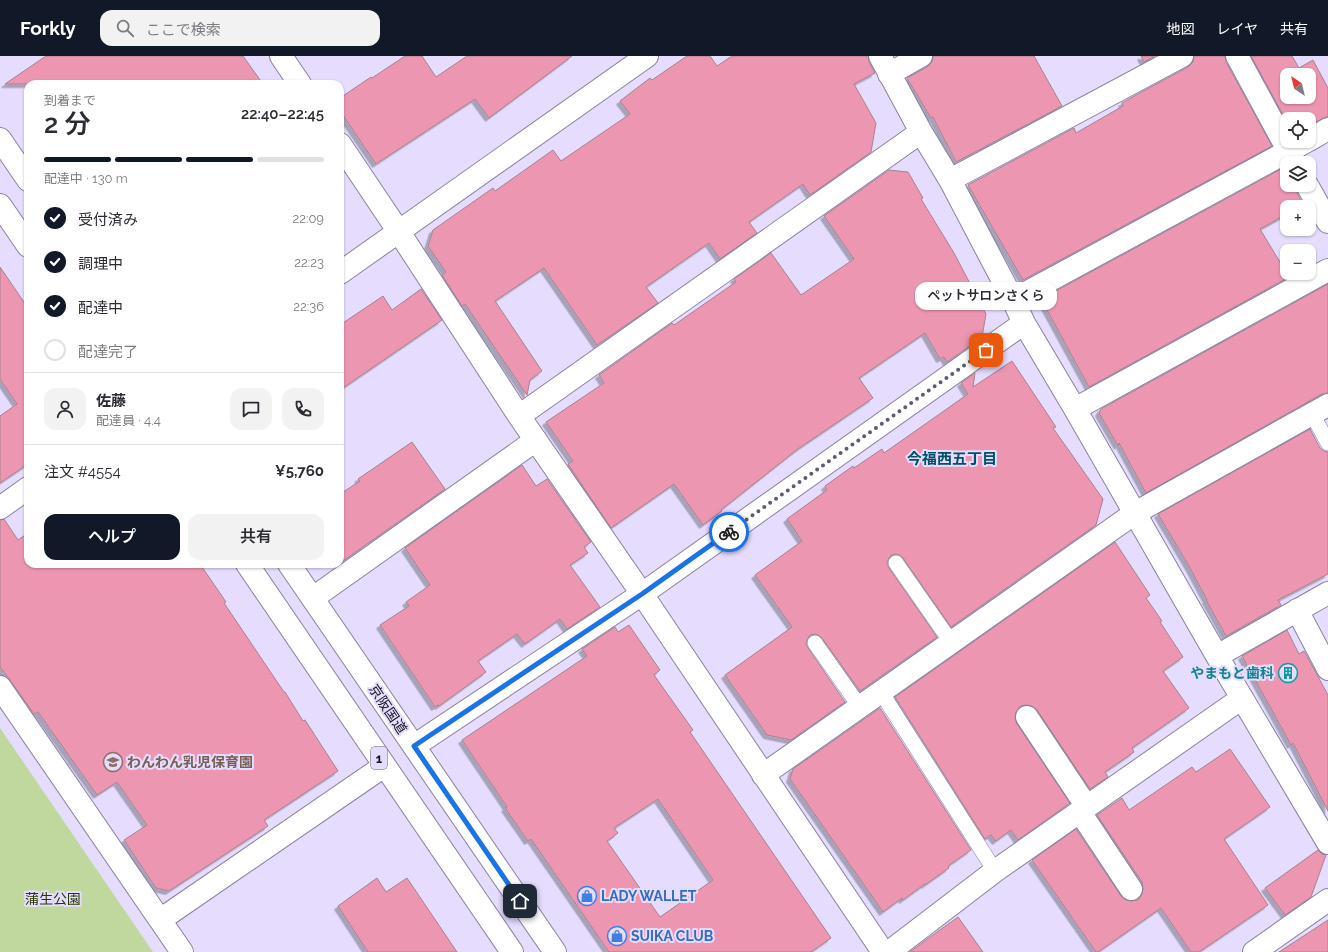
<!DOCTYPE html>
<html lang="ja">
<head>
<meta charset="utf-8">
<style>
  body { margin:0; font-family:Raleway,"Noto Sans JP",sans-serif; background:#f2f2f3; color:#2b2b33; height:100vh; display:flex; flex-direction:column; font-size:15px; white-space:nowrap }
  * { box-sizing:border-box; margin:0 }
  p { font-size:13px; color:#7c7c81 }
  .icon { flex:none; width:22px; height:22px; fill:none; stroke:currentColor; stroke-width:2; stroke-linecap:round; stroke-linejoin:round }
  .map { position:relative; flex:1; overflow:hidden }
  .drawer { position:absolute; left:24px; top:24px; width:320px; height:488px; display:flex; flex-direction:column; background:#fff; border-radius:12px; box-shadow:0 1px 3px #0004 }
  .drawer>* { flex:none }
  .needle { width:26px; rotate:325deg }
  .buttons { position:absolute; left:1280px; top:12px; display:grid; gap:8px }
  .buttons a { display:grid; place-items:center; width:36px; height:36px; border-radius:8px; background:#fff; box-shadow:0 1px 3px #0004; font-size:20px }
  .pin { position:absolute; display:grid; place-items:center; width:34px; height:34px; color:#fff; margin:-17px; border-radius:8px; box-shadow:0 2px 6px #0006 }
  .courier { position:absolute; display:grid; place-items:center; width:40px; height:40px; margin:-20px; border:3px solid #1a73e8; border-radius:50%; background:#fff; color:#222; box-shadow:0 1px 5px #0007 }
  .bubble { position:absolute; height:28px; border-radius:12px; background:#fff; box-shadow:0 1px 3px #0004; font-size:13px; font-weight:600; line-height:28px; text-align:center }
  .headline em { font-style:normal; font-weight:600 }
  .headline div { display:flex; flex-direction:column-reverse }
  .headline { display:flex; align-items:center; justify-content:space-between; height:68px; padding:0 20px }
  h1 { font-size:26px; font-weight:600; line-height:30px }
  .bar { display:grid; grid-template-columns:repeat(4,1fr); gap:6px 4px; align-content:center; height:48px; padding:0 20px }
  .bar i { height:5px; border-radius:3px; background:#e1e1e2 }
  .bar .on { background:#111827 }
  .bar p { grid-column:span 4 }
  .line { display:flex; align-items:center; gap:10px; padding:0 20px; border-top:1px solid #e1e1e2 }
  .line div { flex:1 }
  .round { display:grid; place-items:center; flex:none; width:42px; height:42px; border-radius:12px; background:#f2f2f3 }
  ol { padding:0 20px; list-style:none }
  li { display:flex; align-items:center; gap:12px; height:44px }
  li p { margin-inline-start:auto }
  li .icon { padding:4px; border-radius:50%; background:#111827; color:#fff; stroke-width:4 }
  li:last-child { color:#7c7c81 }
  li i { width:22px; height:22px; border:2px solid #e1e1e2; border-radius:50% }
  .action { display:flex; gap:8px; margin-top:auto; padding:8px 20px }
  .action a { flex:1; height:46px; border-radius:12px; background:#111827; color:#fff; font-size:16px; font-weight:600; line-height:46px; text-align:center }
  .action a+a { background:#f2f2f3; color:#2b2b33 }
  header { display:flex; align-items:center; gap:24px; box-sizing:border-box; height:56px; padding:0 20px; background:#111827; color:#fff }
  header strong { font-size:19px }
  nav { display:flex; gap:22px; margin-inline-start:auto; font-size:14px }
  .search { width:280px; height:36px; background:#f2f2f3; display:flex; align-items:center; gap:10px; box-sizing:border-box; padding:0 14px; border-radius:12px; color:#7c7c81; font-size:15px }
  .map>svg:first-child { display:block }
</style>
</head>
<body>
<header>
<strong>Forkly</strong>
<div class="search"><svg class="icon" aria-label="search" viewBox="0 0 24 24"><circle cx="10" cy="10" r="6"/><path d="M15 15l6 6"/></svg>ここで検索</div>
<nav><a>地図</a><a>レイヤ</a><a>共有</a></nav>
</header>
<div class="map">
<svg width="1328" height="896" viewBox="0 0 1328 896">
  <defs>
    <filter id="shadow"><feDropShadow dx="-3.5" dy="3.5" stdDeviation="0" flood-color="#0004"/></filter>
  </defs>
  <rect width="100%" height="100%" fill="#e5dcfe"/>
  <!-- green -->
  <path fill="#c0d89d" d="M 0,672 L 153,896 L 0,896 Z"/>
  <!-- building -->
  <path fill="#ed96b2" stroke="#a6828c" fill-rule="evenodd" filter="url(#shadow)" d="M 46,0 L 243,0 L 263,28 L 5,28 Z
    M 405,0 L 422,0 L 436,21 L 467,0 L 572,0 L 489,62 L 475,43 L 376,108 L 340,55 L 340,42 L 371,21 L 372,22 Z
    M 687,0 L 710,0 L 717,10 L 732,0 L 868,0 L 869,6 L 875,17 L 854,28 L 876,67 L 871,96 L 810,139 L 803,128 L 749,166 L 757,177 L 720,203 L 709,187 L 646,231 L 658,247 L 597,289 L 544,212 L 495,245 L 542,315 L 530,324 L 527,339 L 465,248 L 462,250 L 442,219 L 446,216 L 428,190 L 433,174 L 493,132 L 495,135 L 553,94 L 561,105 L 630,58 L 620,45 L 650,22 L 652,24 Z
    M 933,0 L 1034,0 L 1062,50 L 956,106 L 933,61 L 931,62 L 907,22 L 927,11 L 932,6 Z
    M 1141,0 L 1155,0 L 1144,6 Z
    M 1194,0 L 1225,0 L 1226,6 L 1272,90 L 1023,224 L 968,129 L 1074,72 L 1076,77 L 1123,50 L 1122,47 L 1138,38 L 1188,11 L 1193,6 Z
    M 1251,0 L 1292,0 L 1299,12 L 1313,4 L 1328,32 L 1328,60 L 1309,70 L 1309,63 L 1287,63 L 1287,66 ZM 1287,19 L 1309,19 L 1309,41 L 1287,41 Z
    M 1283,112 L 1287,116 L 1287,129 L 1293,129 L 1303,149 L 1300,151 L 1287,151 L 1287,158 L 1260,173 L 1289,221 L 1089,331 L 1041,243 Z
    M 889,114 L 908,116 L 923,142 L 921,143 L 954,197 L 986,258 L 982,281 L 947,306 L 944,301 L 940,303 L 925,277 L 859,322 L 873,342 L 798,393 L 721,454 L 722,455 L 703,469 L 674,428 L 611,472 L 568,408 L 573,405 L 546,366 L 604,327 L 599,319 L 672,267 L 674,269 L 736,226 L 734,223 L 771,197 L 801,239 L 854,203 L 824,160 Z
    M 0,211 L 28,252 L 28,408 L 0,427 L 0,360 L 17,348 L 0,323 Z
    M 1328,228 L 1328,337 L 1322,338 L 1146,437 L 1119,387 L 1118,390 L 1099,357 L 1101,353 Z
    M 421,233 L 442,264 L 340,334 L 340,269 L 383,240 L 392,254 Z
    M 1012,305 L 1056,371 L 1053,372 L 1103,443 L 1096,469 L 951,571 L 903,502 L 899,499 L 896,498 L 891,499 L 888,504 L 887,508 L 889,512 L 937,581 L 860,635 L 822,582 L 818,579 L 815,578 L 810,579 L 807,584 L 806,588 L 808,592 L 845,646 L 791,684 L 767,679 L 725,619 L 792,571 L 755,519 L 802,485 L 787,463 L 827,434 L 825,430 L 853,410 L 854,412 L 882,393 L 884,397 L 968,338 L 961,327 L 975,317 L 973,331 Z
    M 1310,373 L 1320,392 L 1324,395 L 1328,396 L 1328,518 L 1278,544 L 1281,549 L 1226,580 L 1206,544 L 1207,544 L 1190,512 L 1158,458 Z
    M 412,386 L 445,433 L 340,507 L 340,438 L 360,425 L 358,423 Z
    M 522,409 L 536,430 L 547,423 L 591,486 L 584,491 L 588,497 L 570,509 L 600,551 L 567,573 L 560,563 L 525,588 L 517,578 L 478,605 L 486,616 L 439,650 L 438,649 L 435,651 L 380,569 L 409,550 L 406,546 L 430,529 L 405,492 Z
    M 4,463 L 18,484 L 28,477 L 28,508 L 200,508 L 226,546 L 224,547 L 284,636 L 285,636 L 303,665 L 305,664 L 338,715 L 264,764 L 268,770 L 169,835 L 156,832 L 124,784 L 147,769 L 117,726 L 97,739 L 38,656 L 34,658 L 10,624 L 0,611 L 0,464 Z
    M 1115,486 L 1150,539 L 1146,542 L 1162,565 L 1160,566 L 1183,601 L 1163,615 L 1189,652 L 1132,692 L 1134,696 L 1105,716 L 1108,721 L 1090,733 L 1037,654 L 1032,650 L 1026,649 L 1020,650 L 1016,656 L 1015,662 L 1017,668 L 1070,747 L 1018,784 L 1011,774 L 996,785 L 991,779 L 985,783 L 895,641 Z
    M 629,569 L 660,614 L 654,619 L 693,674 L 690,676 L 831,882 L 811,896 L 609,896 L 531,783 L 528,785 L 505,752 L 507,751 L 462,684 L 587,600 L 582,593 L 615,571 L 618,576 ZM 658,743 L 713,824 L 660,861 L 607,785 L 618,777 L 614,772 Z
    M 1287,574 L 1299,598 L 1304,595 L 1328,639 L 1328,755 L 1293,687 L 1291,689 L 1242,600 Z
    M 880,652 L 971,794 L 948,810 L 949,812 L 925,829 L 925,828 L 903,844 L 902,842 L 883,856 L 790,723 L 793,713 Z
    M 1230,693 L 1270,751 L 1224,783 L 1268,849 L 1199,896 L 1191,896 L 1161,852 L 1098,896 L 1096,896 L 1032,804 L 1076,773 L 1121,840 L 1126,844 L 1131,845 L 1138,844 L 1142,838 L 1143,833 L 1142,826 L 1097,759 L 1122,742 L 1129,754 L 1192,711 L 1196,716 Z
    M 1318,794 L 1322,798 L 1326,799 L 1311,841 L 1285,859 L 1265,832 Z
    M 377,822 L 386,836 L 407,822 L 457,896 L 368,896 L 338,850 Z
    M 958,861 L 983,896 L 910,896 L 926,884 Z
    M 1328,864 L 1328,896 L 1279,896 Z"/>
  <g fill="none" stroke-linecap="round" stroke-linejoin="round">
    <!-- lane casing -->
    <g stroke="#8a81a0" stroke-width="16">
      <path id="lane" d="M 1312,358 L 1328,387
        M 896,507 L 951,586
        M 815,587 L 860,651
        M 881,636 L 995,815"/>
    </g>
    <!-- street casing -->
    <g stroke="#8a81a0" stroke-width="24">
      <path id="street" d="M 281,0 L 300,28
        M 880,0 L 921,76 L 950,124 L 1013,244 L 1024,267 L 1075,353 L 1217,600 L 1328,787
        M 1237,0 L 1295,107
        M 889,18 L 921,0
        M 1309,84 L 1328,73
        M 340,88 L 399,176 L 519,360 L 642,538 L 883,896
        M 950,124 L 1182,0
        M 1307,129 L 1328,166
        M 340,217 L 647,0
        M 1013,244 L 1307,85
        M 1075,353 L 1328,214
        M 519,360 L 921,76
        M 0,452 L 28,432
        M 313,542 L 536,384
        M 1297,554 L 1328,613
        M 1217,600 L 1328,537
        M 0,631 L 182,896
        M 1027,661 L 1087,751
        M 414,690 L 642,538 L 1024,267
        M 763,719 L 1135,457 L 1328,349
        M 1080,756 L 1131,833
        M 160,864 L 384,710
        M 889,896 L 995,815 L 1242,642
        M 1254,896 L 1328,844"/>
    </g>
    <!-- highway casing -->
    <g stroke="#8a81a0" stroke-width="24">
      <path id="highway" d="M 0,83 L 28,124
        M 0,149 L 28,190
        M 247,508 L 512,896
        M 289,508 L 555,896"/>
    </g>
    <!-- lane -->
    <use href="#lane" stroke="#fff" stroke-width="15"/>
    <!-- street -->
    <use href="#street" stroke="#fff" stroke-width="22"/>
    <!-- highway -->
    <use href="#highway" stroke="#fff" stroke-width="22"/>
  </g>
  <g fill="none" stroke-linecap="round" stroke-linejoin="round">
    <!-- done -->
    <path stroke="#605b6e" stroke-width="4" stroke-dasharray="0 7.2" d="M 729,476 L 986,294"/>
    <!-- route -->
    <path stroke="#1a73e8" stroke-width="5" d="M 520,845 L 414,690 L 642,538 L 729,476"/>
  </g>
  <!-- icons -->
  <defs>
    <g id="building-ring" transform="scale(1)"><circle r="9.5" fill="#e5dcfe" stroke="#0f9aa8" stroke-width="1.5"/><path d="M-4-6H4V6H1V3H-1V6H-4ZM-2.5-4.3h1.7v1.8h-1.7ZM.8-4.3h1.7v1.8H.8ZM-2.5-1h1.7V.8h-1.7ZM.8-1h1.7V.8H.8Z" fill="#0f9aa8"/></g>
    <g id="school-ring" transform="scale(1)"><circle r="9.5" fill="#e5dcfe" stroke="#8d6e63" stroke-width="1.5"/><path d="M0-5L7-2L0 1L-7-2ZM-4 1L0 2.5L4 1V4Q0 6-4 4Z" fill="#8d6e63"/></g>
    <g id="shop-ring" transform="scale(1)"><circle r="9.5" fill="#e5dcfe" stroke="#3f7fe0" stroke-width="1.5"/><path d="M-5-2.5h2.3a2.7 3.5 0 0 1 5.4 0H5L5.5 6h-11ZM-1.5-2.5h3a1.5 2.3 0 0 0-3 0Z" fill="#3f7fe0"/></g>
  </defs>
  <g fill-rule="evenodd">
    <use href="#building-ring" x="1288" y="617"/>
    <use href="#school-ring" x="113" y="706"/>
    <use href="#shop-ring" x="587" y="840"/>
    <use href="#shop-ring" x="617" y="880"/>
  </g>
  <g text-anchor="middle" stroke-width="4" stroke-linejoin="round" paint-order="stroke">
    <!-- shield labels -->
    <rect fill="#e5dcfe" stroke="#565163" stroke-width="1" x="371" y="691" width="16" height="22" rx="3"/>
    <g font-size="13" font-weight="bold" fill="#181521">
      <text x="379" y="707">1</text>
    </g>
    <!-- culture labels -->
    <g font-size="14" font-weight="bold" fill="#0d838f" stroke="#e5dcfe" text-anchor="end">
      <text x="1274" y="622">やまもと歯科</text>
    </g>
    <!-- street labels -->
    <g font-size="14" fill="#181521" stroke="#e5dcfe">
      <text transform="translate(388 653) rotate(56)" y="5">京阪国道</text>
    </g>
    <!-- education labels -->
    <g font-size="14" font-weight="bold" fill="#785e54" stroke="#e5dcfe" text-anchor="start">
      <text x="127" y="711">わんわん乳児保育園</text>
    </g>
    <!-- shop labels -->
    <g font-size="14" font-weight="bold" fill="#366cbe" stroke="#e5dcfe" text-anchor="start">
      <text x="601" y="845">LADY WALLET</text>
      <text x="631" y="885">SUIKA CLUB</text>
    </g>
    <!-- park labels -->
    <g font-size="14" fill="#273800" stroke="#e5dcfe">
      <text x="53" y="848">蒲生公園</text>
    </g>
    <!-- neighbourhood labels -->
    <g font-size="15" font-weight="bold" fill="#00506a" stroke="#e5dcfe">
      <text x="952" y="408">今福西五丁目</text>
    </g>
  </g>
</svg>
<div class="buttons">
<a><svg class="needle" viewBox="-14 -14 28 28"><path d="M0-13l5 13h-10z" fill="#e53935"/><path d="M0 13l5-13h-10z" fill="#7c7c81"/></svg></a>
<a><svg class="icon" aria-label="locate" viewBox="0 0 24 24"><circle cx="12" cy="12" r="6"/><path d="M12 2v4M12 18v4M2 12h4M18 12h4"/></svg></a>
<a><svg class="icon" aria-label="layers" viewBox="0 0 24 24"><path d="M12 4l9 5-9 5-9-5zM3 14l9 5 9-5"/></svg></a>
<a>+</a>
<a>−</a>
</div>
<div class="pin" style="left:986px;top:294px;background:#ea580c"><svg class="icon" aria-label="bag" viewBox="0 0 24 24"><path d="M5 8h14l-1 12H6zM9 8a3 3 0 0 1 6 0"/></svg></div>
<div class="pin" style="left:520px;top:845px;background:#1f2937"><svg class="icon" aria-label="home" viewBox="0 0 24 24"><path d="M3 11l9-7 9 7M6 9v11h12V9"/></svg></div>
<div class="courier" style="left:729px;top:476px"><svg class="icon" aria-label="bike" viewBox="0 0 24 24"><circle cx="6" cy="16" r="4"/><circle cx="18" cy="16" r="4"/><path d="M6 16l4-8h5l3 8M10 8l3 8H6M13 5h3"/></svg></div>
<div class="bubble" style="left:915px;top:226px;width:142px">ペットサロンさくら</div>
<section class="drawer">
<div class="headline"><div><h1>2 分</h1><p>到着まで</p></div><em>22:40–22:45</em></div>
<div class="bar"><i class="on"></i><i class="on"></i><i class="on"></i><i></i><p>配達中 · 130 m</p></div>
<ol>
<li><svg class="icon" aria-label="check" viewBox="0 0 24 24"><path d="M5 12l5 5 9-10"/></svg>受付済み<p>22:09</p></li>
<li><svg class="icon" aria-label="check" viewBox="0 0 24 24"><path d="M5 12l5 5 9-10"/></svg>調理中<p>22:23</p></li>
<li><svg class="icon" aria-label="check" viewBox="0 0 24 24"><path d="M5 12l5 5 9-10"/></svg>配達中<p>22:36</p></li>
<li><i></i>配達完了</li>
</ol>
<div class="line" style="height:72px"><a class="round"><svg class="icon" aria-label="person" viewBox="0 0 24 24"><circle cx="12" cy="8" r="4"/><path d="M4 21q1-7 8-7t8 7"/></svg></a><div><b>佐藤</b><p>配達員 · 4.4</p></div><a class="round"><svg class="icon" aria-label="chat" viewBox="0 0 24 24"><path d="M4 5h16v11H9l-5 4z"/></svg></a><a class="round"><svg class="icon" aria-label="phone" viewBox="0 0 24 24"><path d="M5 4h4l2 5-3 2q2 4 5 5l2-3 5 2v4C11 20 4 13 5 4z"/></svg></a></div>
<div class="line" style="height:52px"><div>注文 #4554</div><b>¥5,760</b></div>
<div class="action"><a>ヘルプ</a><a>共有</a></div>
</section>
</div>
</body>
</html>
